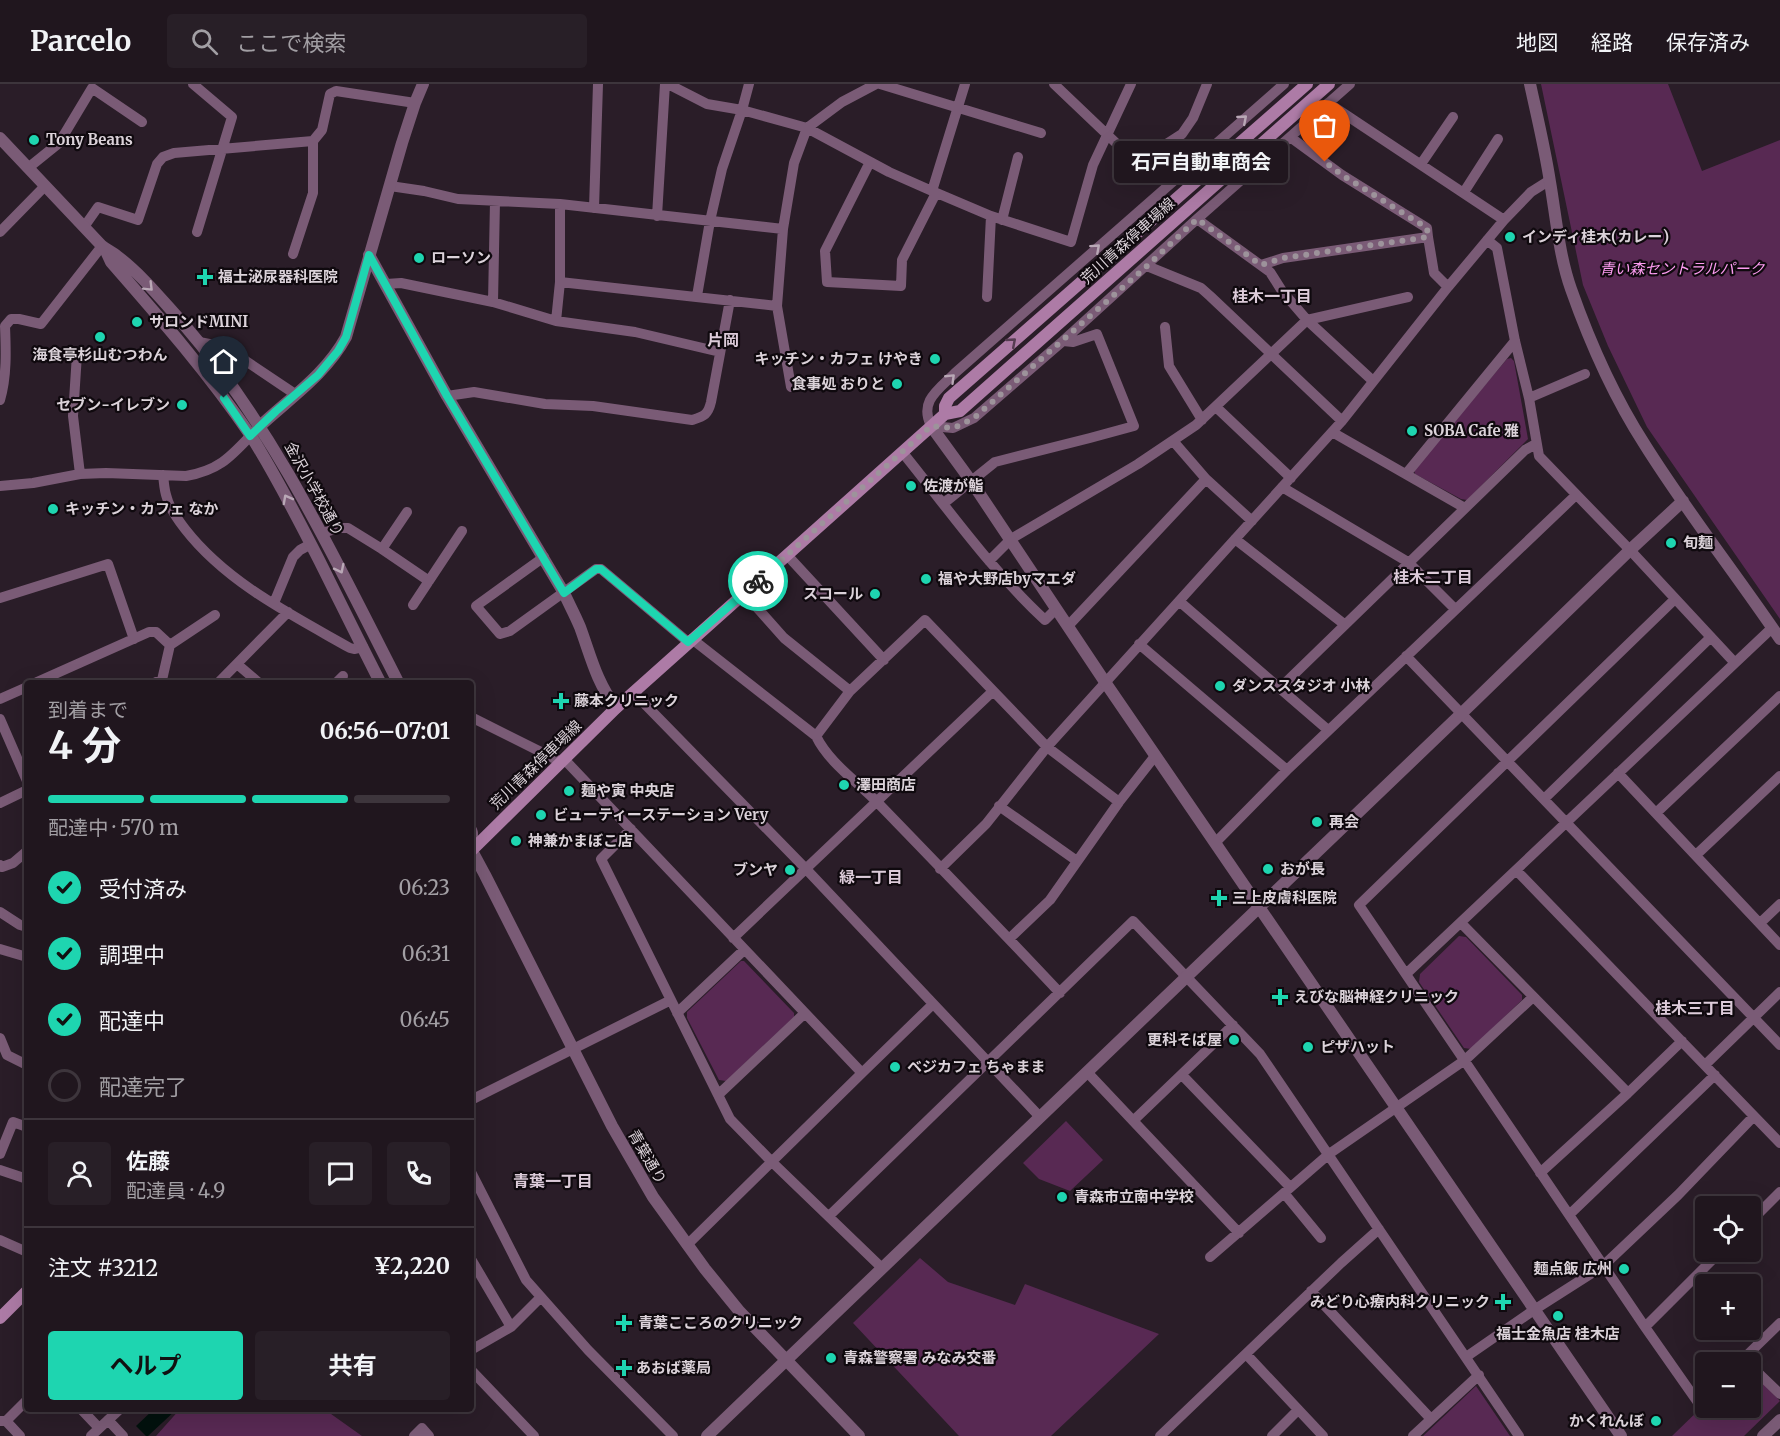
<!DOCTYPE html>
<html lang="ja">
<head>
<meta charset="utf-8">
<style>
  body { margin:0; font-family:Merriweather,"Noto Sans JP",serif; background:#281f27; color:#f1f3f6; height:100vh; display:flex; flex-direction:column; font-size:22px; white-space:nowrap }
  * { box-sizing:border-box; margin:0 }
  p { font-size:20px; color:#a29fa4 }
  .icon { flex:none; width:33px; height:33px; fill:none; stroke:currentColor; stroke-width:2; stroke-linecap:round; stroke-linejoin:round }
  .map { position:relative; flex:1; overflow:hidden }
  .panel { position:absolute; left:24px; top:596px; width:450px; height:732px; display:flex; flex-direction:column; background:#20161e; border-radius:6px; box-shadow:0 6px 24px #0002,0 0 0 2px #3d353c }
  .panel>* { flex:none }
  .controls { position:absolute; left:1695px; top:1112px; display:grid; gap:12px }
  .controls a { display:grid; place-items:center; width:66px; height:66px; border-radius:6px; background:#20161e; box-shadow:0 6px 24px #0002,0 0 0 2px #3d353c; font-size:30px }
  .pin { position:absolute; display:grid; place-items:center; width:51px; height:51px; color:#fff; margin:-62px -26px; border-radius:50% 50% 50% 0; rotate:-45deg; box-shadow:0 0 6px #0007 }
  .pin .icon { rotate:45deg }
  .courier { position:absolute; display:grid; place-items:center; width:60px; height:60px; margin:-30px; border:4px solid #1ed5b0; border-radius:50%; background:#fff; color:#222; box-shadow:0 2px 8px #0007 }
  .bubble { position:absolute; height:42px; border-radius:6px; background:#20161e; box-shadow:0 6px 24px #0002,0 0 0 2px #3d353c; font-size:20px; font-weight:700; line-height:42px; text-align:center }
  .summary em { font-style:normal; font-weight:700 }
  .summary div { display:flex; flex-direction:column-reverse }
  .summary { display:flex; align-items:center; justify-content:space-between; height:102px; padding:0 24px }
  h1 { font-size:39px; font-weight:700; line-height:45px }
  .bar { display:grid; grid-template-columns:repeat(4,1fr); gap:9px 6px; align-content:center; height:72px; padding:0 24px }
  .bar i { height:8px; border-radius:4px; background:#3d353c }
  .bar .on { background:#1ed5b0 }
  .bar p { grid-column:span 4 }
  .line { display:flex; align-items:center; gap:15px; padding:0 24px; border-top:2px solid #3d353c }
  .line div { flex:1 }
  .round { display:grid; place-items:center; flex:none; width:63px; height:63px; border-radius:6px; background:#281f27 }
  ol { padding:0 24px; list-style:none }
  li { display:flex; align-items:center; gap:18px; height:66px }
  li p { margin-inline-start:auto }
  li .icon { padding:6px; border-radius:50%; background:#1ed5b0; color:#111; stroke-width:4 }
  li:last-child { color:#a29fa4 }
  li i { width:33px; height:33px; border:3px solid #3d353c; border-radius:50% }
  .button { display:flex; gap:12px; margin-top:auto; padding:12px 24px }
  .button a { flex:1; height:69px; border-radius:6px; background:#1ed5b0; color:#111; font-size:24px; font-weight:700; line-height:69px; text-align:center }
  .button a+a { background:#281f27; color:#f1f3f6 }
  header { display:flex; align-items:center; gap:36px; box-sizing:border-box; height:84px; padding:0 30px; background:#20161e; border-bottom:2px solid #3d353c }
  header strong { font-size:28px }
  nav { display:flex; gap:33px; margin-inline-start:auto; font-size:21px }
  .search { width:420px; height:54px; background:#281f27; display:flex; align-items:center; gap:15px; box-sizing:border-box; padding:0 21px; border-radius:6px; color:#a29fa4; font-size:22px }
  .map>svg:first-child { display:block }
</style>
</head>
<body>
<header>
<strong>Parcelo</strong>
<div class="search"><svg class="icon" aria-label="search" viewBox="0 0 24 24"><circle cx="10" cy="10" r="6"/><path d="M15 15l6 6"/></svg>ここで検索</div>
<nav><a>地図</a><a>経路</a><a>保存済み</a></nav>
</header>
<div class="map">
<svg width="1780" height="1352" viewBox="0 0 1780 1352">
  <rect width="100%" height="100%" fill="#2a1d28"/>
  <!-- green -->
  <path fill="#582953" d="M 1541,0 L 1668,0 L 1702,87 L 1780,56 L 1780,535 L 1647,343 L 1608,262 L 1583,201 Z
    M 1511,274 L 1514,277 L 1528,355 L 1467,416 L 1461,415 L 1415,390 L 1414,385 L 1507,275 Z
    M 1459,852 L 1466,853 L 1522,911 L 1522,916 L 1471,965 L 1464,964 L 1419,898 L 1420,890 Z
    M 741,877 L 744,877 L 794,929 L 794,933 L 726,997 L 719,996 L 687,934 L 687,928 Z
    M 1066,1037 L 1103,1076 L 1070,1107 L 1039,1095 L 1023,1079 Z
    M 920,1174 L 948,1198 L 1015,1221 L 1025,1200 L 1159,1250 L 1051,1352 L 959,1352 L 853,1239 Z
    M 1751,1286 L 1780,1317 L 1744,1352 L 1672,1352 L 1705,1320 L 1706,1323 L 1750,1323 Z
    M 1476,1302 L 1510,1352 L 1423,1352 Z
    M 181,1324 L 324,1325 L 362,1352 L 156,1352 Z"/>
  <!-- water -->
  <path fill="#02110d" d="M 154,1325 L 177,1325 L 148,1352 L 146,1352 L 136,1342 Z"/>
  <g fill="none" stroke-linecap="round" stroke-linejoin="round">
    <!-- minor -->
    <path stroke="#7a5b76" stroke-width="10" d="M 193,0 L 232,33 L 197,148
      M 668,0 L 707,20 L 742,26 L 749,0
      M 880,0 L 1041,49
      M 1054,0 L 1137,79 L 1182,50 L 1193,34 L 1207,0
      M 1284,0 L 955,289 C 938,306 919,317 931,342 L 953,344 L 974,334 L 1063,257 L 1197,135 L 1350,0
      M 1328,19 L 1504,136
      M 1290,53 L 1342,91 L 1427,144 L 1428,153
      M 870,78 L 825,167 L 827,198 L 901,202 L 902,176 L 936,109
      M 1421,80 L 1453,33
      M 28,84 L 59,59 L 92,4 L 142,38
      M 390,102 L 424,107 L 458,115 L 560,120 L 783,145
      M 932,107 L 965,0
      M 1464,108 L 1498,55
      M 594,124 L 598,0
      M 657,132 L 665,0
      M 1197,135 L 1270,188 L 1282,207 L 1307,236 L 1373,297
      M 1002,136 L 1018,73
      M 84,143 L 98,123 L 138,136 L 157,80 L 163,73 L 174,69 L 313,57
      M 0,148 L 45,102
      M 1487,156 L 1497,164 L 1515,257 L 1529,314 L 1539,372 L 1630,466 L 1735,579
      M 293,170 L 313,109 L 313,57 L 322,46 L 330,10 L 336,7 L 415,19
      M 1261,181 L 1283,174 L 1428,153 L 1434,189 L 1448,203
      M 1147,182 L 1201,204 L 1210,212 L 1342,337
      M 560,198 L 777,222
      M 386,200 L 401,199 L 493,218 L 556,237 L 635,248 L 720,268
      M 697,212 L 710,137 L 722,85 L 742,26 L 807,44 L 889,88 L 932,107 L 991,132 L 1071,158 L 1093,81 L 1131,0
      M 987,213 L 991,132
      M 493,218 L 495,117
      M 556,237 L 560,198 L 560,120
      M 1165,243 L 1169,282 L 1202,336
      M 199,258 L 225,263 L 295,310
      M 77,270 L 73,332 L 80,390
      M 791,303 L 777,222 L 783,145 L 794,79 L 807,44 L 842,18 L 876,0
      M 447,312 L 474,308 L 545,320 L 593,322 L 692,336 C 704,332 708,331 711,318 L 730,216
      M 1529,314 L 1585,290
      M 0,316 C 7,292 6,266 5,242 L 11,235 L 19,235 L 41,240 L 102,162
      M 1216,323 L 1291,394
      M 1332,348 L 1465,424
      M 1174,358 L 1206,395 L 1252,437
      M 903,369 C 949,426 991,486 1045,536 L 1056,525
      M 1406,390 L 1515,257
      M 163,391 C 164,398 164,406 167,414 C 170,425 178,436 185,445 C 227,499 292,531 350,564 L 354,565 L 363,563
      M 0,402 L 33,399 L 80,390 L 106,389 L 186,392 C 221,386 232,371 255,347
      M 1282,403 L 1408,478 L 1455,525
      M 944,419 L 995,378 L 1090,354 L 1134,342 L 1097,250 L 1073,258 L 1063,257
      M 407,428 L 382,465 L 429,497
      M 322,449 L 339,444 L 348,444 L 382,465
      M 1235,455 L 1344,540
      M 787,471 L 884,576
      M 544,473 L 476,522 L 500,550 L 510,547 L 596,485 L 601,485 L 688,558
      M 989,477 L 1011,455 L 1138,380 L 1196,341 L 1307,236 L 1408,213
      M 744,509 L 784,554 L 850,607
      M 0,514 L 108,480 L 134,555
      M 1675,515 L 1359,821 L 1645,1243 L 1699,1320 L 1706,1313
      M 1179,517 L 1328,646
      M 274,519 L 293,473 L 300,466 L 311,460
      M 413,521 L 462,447
      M 1068,542 L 1206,395
      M 692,555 L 816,652 C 829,679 858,698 878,719 C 939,782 1000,845 1060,909
      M 1139,560 L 1287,686 L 1576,411
      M 1406,572 L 1780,961
      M 237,580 L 258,598
      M 37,598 L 149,548 L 156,548 L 170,561
      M 156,598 L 162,596 L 170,561 L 215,531
      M 219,598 L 288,528
      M 337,598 L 343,592
      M 1280,604 L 1525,366 L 1536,360
      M 633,608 L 807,786 L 1040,1033
      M 0,615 L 27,603
      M 471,633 L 561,678
      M 0,635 L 27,697
      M 816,652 L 850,607 L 925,536 L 1047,663 L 1119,718
      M 564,675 L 862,989 L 687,1161
      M 1618,689 L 1780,861
      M 1544,715 L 1711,553
      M 0,719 L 27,706
      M 999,722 L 1077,777
      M 1656,729 L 1780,612
      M 631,745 L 601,775 L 730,1035 L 772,1078 L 882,1184
      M 1215,759 L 1287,686
      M 1696,771 L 1780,692
      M 0,781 L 2,783 L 13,779 L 27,767
      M 940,785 L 986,740 L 1047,663 L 1342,337 L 1448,203 L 1504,136 L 1531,108 L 1550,96
      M 1516,786 L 1780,1059
      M 0,828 L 20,841 L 27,843
      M 1461,839 L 1628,1009
      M 1760,839 L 1780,820
      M 733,854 L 993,607
      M 1009,855 L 1050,816 L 1119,718 L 1155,672
      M 0,865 L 27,873
      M 1406,890 L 1772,544
      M 677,929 L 744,866
      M 0,954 L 7,971 L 27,981
      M 1705,981 L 1780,908
      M 1087,988 L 1239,1149
      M 862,989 L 933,920
      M 1182,991 L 1290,1103
      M 718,1011 L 805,929
      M 471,1016 L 671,916
      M 1134,1036 L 1233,941
      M 0,1070 L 13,1038 L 27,1043
      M 0,1086 L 27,1095
      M 471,1088 L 526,1196 L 588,1266 L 673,1352
      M 1540,1089 L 1628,1009 L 1682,957
      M 1284,1109 L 1321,1154
      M 1569,1131 L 1715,991
      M 829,1132 L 1133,837 L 1260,970 L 1519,1352
      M 1750,1138 L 1780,1108
      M 0,1156 L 27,1168
      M 1210,1173 L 1329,1070 L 1465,976 L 1533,913
      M 471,1175 L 511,1243
      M 1311,1207 L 1431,1335
      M 1645,1243 L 1721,1167
      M 471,1266 L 511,1243 L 541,1213
      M 1246,1270 L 1323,1352
      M 1466,1273 L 1534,1226 L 1603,1182 L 1678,1111 L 1754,1032
      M 1740,1278 L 1780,1239
      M 1750,1281 L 1780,1310
      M 471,1286 L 534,1352
      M 80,1324 L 99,1344
      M 108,1336 L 123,1352
      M 0,1337 L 6,1337 L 27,1316
      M 6,1337 L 20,1352
      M 91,1352 L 121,1324
      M 414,1352 L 422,1344 L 429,1352
      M 1160,1352 L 1341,1179 L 1379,1145
      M 1272,1352 L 1298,1326
      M 1413,1352 L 1479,1291"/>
    <!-- tertiary -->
    <path stroke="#7a5b76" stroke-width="12" d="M 1530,0 C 1537,32 1545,65 1550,98 C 1556,133 1559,171 1571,205 C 1590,259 1614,313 1645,361 C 1687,428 1736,490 1780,555
      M 0,54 L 102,162 C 107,166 112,168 117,172 C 141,190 161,215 181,237 C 274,344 334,473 398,598
      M 105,165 L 111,178 C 160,234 209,290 251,352 C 277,393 299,437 321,480 C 341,520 360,559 380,598
      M 369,171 L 447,312 L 564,509 C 569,520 575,531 580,543 C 591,573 596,597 616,624
      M 260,342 C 290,314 326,290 346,253 L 402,59 L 415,19 L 423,0
      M 931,342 L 971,397 L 1105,598 L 1621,1352
      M 471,746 L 472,749 L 472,766
      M 471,765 L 485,791 L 612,1042 L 653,1113 L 705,1185 L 740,1228 L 859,1352
      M 707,1352 L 1462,629 L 1630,466 L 1683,417
      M 1763,1352 L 1780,1336"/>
    <!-- secondary -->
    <path stroke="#ad7ba6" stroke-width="12" d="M 945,330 L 945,322 L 949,314 L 1307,0
      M 471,767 L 616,624 L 945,330 L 960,327 L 1329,0
      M 0,1234 L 27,1207"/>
  </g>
  <!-- one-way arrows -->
  <defs><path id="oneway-chevron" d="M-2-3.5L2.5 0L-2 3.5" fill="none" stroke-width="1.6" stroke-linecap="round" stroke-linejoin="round" transform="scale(1.5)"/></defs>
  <g stroke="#b9a8b6">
    <use href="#oneway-chevron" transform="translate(1243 35) rotate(-41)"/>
    <use href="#oneway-chevron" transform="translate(1096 164) rotate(-42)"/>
    <use href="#oneway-chevron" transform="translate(149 203) rotate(45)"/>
    <use href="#oneway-chevron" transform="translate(951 294) rotate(-44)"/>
    <use href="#oneway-chevron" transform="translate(287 415) rotate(-118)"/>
    <use href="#oneway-chevron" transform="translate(340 485) rotate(63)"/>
  </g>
  <use stroke="#563c52" href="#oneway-chevron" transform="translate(1012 258) rotate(-41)"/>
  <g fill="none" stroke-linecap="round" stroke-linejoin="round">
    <!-- done -->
    <path stroke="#9d939b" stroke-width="6" stroke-dasharray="0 10.8" d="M 758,497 L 931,342 L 954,344 L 974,334 L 1147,182 L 1197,135 L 1261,181 L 1283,174 L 1428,153 L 1427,144 L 1342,91 L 1325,78"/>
    <!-- route -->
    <path stroke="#1ed5b0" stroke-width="8" d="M 224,314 L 250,352 L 276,327 L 318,291 L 338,267 L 346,253 L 369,171 L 447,312 L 564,509 L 596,485 L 601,485 L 688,558 L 758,497"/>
  </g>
  <!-- markers -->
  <g fill="#1ed5b0" stroke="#0f090e" stroke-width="2">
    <circle cx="34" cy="56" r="6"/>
    <circle cx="1510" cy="153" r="6"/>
    <circle cx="419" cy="174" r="6"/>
    <path d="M202 184h6v6h6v6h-6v6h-6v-6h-6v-6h6z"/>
    <circle cx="137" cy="238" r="6"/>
    <circle cx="100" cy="253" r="6"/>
    <circle cx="935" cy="275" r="6"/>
    <circle cx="897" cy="300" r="6"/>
    <circle cx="182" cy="321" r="6"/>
    <circle cx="1412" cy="347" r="6"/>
    <circle cx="911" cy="402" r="6"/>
    <circle cx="53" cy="425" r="6"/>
    <circle cx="1671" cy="459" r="6"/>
    <circle cx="926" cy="495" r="6"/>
    <circle cx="875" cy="510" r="6"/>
    <circle cx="1220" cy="602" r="6"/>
    <path d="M558 608h6v6h6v6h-6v6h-6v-6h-6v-6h6z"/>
    <circle cx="844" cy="701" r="6"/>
    <circle cx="569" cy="707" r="6"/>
    <circle cx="541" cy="731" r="6"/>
    <circle cx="1317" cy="738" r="6"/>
    <circle cx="516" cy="757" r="6"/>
    <circle cx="1268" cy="785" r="6"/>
    <circle cx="790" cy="786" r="6"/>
    <path d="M1216 805h6v6h6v6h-6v6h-6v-6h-6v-6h6z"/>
    <path d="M1277 904h6v6h6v6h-6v6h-6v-6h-6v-6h6z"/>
    <circle cx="1234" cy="956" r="6"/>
    <circle cx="1308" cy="963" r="6"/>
    <circle cx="895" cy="983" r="6"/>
    <circle cx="1062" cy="1113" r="6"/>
    <circle cx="1624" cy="1185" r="6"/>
    <path d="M1500 1209h6v6h6v6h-6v6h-6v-6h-6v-6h6z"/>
    <circle cx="1558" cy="1232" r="6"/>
    <path d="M621 1230h6v6h6v6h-6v6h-6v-6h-6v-6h6z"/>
    <circle cx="831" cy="1274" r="6"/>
    <path d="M621 1275h6v6h6v6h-6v6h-6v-6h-6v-6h6z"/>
    <circle cx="1656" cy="1337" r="6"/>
  </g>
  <g text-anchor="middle" stroke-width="4.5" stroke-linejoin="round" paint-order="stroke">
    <!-- poi labels -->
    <g font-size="15" font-weight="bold" fill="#dbd2d9" stroke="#0f090e" text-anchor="start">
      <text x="46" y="61">Tony Beans</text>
      <text x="1522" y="158">インディ桂木(カレー)</text>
      <text x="431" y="179">ローソン</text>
      <text x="218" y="198">福士泌尿器科医院</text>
      <text x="149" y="243">サロンドMINI</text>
      <text x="100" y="276" text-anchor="middle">海食亭杉山むつわん</text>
      <text x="923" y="280" text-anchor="end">キッチン・カフェ けやき</text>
      <text x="885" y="305" text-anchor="end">食事処 おりと</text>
      <text x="170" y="326" text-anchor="end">セブン-イレブン</text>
      <text x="1424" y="352">SOBA Cafe 雅</text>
      <text x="923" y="407">佐渡が鮨</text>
      <text x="65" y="430">キッチン・カフェ なか</text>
      <text x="1683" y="464">旬麺</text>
      <text x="938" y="500">福や大野店byマエダ</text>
      <text x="863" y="515" text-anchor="end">スコール</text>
      <text x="1232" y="607">ダンススタジオ 小林</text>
      <text x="574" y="622">藤本クリニック</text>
      <text x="856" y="706">澤田商店</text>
      <text x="581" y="712">麺や寅 中央店</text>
      <text x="553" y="736">ビューティーステーション Very</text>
      <text x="1329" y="743">再会</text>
      <text x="528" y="762">神兼かまぼこ店</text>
      <text x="1280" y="790">おが長</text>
      <text x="778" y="791" text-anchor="end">ブンヤ</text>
      <text x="1232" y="819">三上皮膚科医院</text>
      <text x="1294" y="918">えびな脳神経クリニック</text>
      <text x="1222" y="961" text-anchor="end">更科そば屋</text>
      <text x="1320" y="968">ピザハット</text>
      <text x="907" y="988">ベジカフェ ちゃまま</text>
      <text x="1074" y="1118">青森市立南中学校</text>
      <text x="1612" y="1190" text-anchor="end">麺点飯 広州</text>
      <text x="1490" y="1223" text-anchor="end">みどり心療内科クリニック</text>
      <text x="638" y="1244">青葉こころのクリニック</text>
      <text x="1558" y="1255" text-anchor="middle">福士金魚店 桂木店</text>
      <text x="843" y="1279">青森警察署 みなみ交番</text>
      <text x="636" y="1289">あおば薬局</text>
      <text x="1644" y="1342" text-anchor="end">かくれんぼ</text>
    </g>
    <!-- street labels -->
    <g font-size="15" fill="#dbd2d9" stroke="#0f090e">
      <text transform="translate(1128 157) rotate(-42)" y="5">荒川青森停車場線</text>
      <text transform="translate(314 405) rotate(61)" y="5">金沢小学校通り</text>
      <text transform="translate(536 681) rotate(-44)" y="5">荒川青森停車場線</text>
      <text transform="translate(647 1073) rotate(60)" y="5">青葉通り</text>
    </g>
    <!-- park labels -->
    <g font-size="15" font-style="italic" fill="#fd9cf1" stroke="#0f090e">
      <text x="1682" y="190">青い森セントラルパーク</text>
    </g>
    <!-- neighbourhood labels -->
    <g font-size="16" font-weight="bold" fill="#dccbd9" stroke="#0f090e">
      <text x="1272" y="218">桂木一丁目</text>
      <text x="723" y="262">片岡</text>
      <text x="1433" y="499">桂木二丁目</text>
      <text x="871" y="799">緑一丁目</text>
      <text x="1695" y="930">桂木三丁目</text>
      <text x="553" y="1103">青葉一丁目</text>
    </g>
  </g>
</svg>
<div class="controls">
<a><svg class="icon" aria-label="locate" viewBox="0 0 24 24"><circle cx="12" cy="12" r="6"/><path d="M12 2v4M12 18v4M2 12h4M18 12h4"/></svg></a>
<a>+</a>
<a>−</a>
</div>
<div class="pin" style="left:1325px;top:78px;background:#ea580c"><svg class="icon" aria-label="bag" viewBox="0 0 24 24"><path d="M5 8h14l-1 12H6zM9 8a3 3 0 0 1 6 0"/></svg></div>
<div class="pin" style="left:224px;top:314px;background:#1f2937"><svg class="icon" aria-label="home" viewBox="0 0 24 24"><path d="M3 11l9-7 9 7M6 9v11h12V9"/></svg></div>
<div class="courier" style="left:758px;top:497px"><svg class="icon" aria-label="bike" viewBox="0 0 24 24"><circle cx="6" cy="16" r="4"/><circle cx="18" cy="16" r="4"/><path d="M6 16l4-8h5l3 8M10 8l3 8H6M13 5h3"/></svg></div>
<div class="bubble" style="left:1114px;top:57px;width:174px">石戸自動車商会</div>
<section class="panel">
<div class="summary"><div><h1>4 分</h1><p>到着まで</p></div><em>06:56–07:01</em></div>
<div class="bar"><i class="on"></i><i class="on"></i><i class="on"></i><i></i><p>配達中 · 570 m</p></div>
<ol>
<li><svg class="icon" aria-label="check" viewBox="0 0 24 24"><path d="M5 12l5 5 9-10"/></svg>受付済み<p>06:23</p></li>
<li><svg class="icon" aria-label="check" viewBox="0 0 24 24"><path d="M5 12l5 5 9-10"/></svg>調理中<p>06:31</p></li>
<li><svg class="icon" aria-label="check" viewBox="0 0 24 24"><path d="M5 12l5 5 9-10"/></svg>配達中<p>06:45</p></li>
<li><i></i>配達完了</li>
</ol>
<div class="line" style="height:108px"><a class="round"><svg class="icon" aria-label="person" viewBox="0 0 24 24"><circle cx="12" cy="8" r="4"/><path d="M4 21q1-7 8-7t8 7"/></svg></a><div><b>佐藤</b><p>配達員 · 4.9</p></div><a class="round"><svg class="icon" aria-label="chat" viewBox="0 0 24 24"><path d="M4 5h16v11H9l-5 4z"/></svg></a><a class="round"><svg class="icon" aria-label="phone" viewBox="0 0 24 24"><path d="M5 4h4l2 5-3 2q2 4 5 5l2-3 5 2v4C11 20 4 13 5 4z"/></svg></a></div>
<div class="line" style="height:78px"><div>注文 #3212</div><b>¥2,220</b></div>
<div class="button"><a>ヘルプ</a><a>共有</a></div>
</section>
</div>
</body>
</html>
